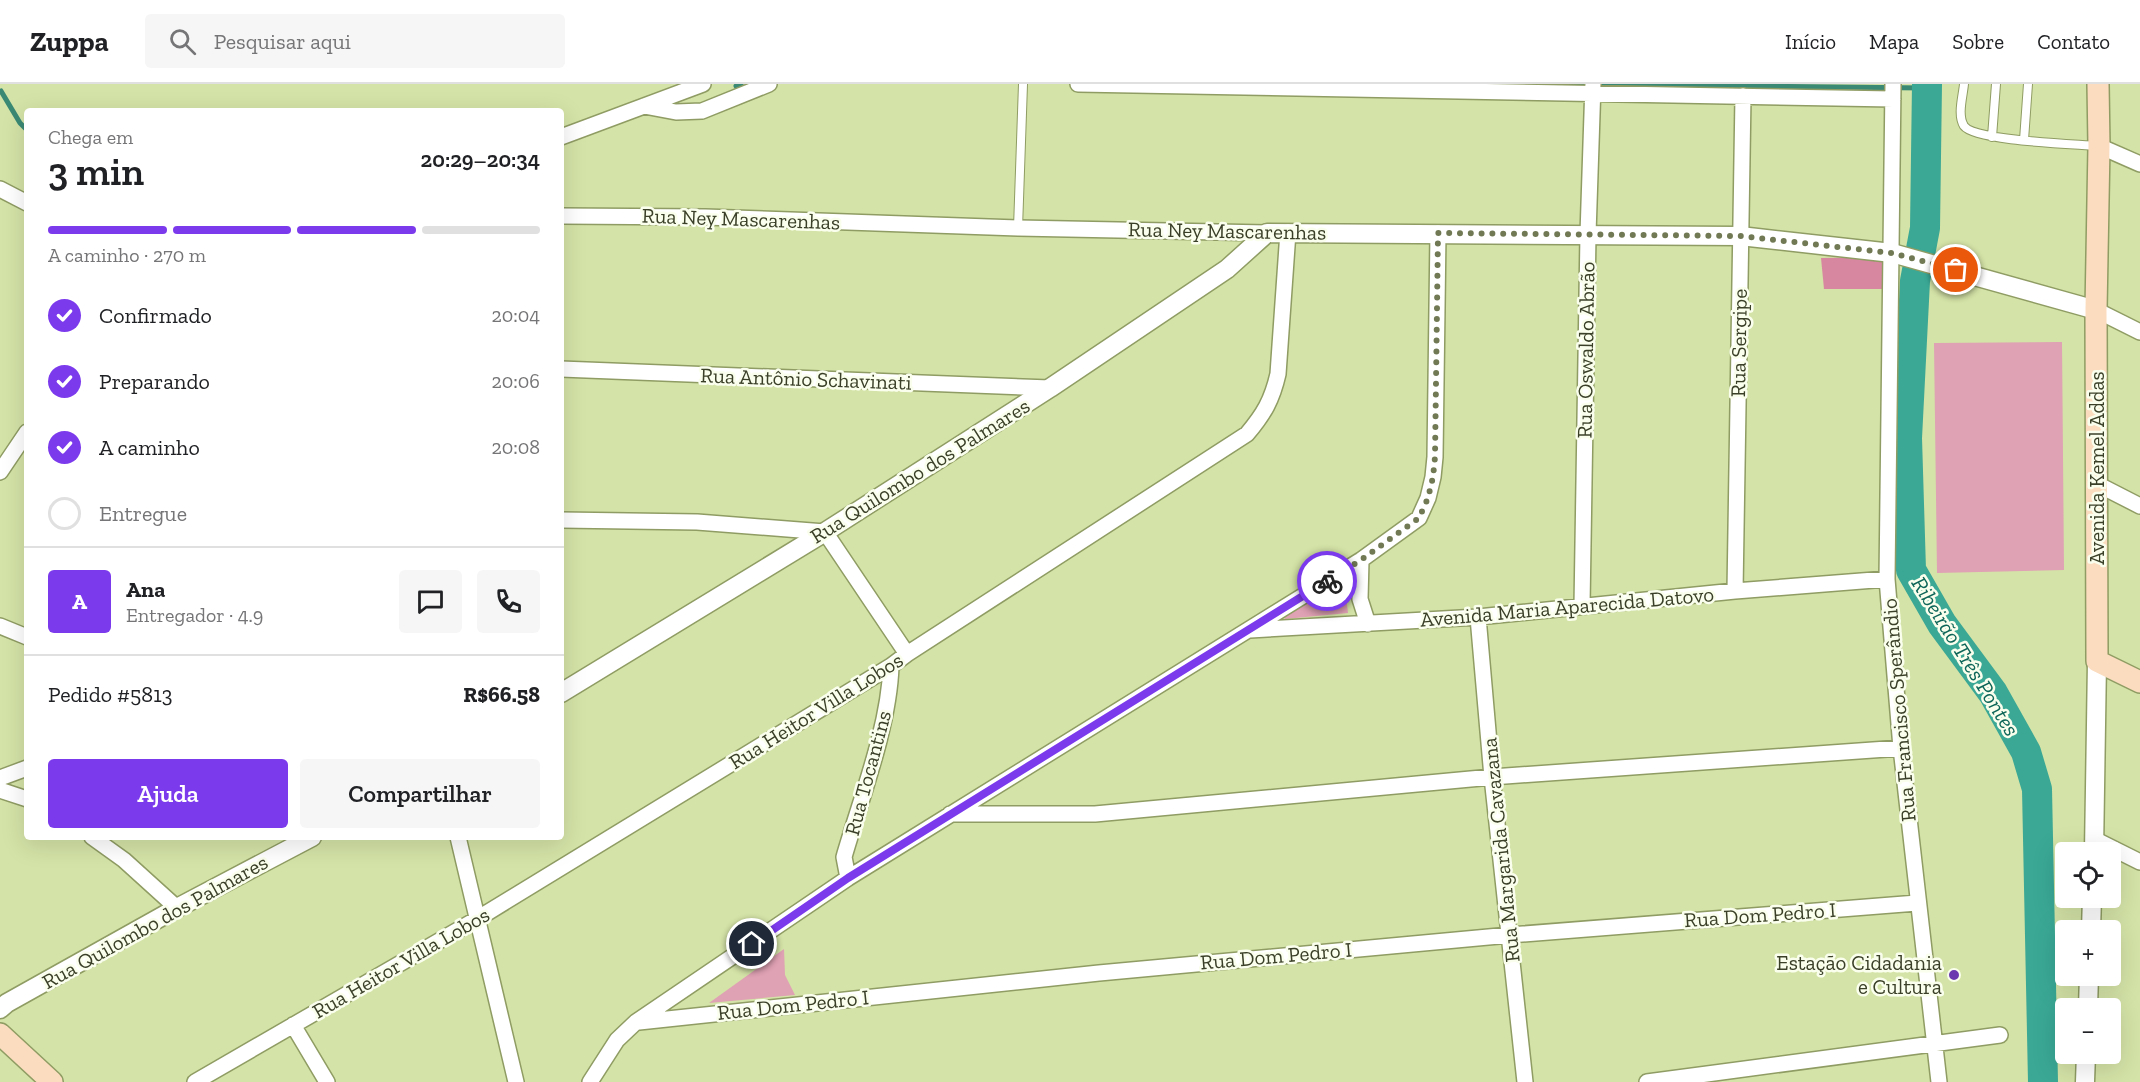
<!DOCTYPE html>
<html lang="pt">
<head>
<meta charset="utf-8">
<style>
  body { margin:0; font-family:"Zilla Slab",serif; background:#f6f6f6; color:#202124; height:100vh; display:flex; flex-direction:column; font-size:22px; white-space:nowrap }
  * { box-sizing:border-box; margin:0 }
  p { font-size:20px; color:#757577 }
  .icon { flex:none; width:33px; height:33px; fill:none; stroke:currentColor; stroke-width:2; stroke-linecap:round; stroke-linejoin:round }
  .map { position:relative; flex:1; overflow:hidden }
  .sheet { position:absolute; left:24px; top:24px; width:540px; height:732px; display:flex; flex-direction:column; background:#fff; border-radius:6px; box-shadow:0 6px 24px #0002 }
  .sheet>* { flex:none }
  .controls { position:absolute; left:2055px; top:758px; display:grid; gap:12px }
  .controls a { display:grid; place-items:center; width:66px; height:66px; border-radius:6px; background:#fff; box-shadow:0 6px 24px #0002; font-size:30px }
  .pin { position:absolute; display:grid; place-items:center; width:51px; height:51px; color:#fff; margin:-26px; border:3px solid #fff; border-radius:50%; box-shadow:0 2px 6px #0007 }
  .courier { position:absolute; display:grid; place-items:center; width:60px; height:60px; margin:-30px; border:4px solid #7c3aed; border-radius:50%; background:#fff; color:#222; box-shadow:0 2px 8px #0007 }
  .head em { font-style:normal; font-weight:600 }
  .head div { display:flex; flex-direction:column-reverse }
  .head { display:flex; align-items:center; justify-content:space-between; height:102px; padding:0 24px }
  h1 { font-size:39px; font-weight:600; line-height:45px }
  .bar { display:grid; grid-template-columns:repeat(4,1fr); gap:9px 6px; align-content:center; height:72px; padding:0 24px }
  .bar i { height:8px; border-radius:4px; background:#e0e0e0 }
  .bar .selected { background:#7c3aed }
  .bar p { grid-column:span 4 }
  .line { display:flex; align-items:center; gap:15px; padding:0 24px; border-top:2px solid #e0e0e0 }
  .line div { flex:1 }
  .round { display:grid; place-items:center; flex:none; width:63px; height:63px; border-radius:6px; background:#f6f6f6 }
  ol { padding:0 24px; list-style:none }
  li { display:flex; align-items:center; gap:18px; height:66px }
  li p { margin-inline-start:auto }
  li .icon { padding:6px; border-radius:50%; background:#7c3aed; color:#fff; stroke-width:4 }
  li:last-child { color:#757577 }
  li i { width:33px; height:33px; border:3px solid #e0e0e0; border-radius:50% }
  .primary-button { display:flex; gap:12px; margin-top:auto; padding:12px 24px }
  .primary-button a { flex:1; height:69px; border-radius:6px; background:#7c3aed; color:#fff; font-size:24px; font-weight:600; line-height:69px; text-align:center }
  .primary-button a+a { background:#f6f6f6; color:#202124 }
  header { display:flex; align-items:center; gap:36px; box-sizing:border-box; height:84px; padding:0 30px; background:#fff; border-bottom:2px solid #e0e0e0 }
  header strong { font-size:28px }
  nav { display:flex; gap:33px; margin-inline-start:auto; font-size:21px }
  .search { width:420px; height:54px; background:#f6f6f6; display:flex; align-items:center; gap:15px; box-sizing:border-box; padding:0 21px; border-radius:6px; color:#757577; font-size:22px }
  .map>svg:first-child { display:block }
</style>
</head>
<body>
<header>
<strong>Zuppa</strong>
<div class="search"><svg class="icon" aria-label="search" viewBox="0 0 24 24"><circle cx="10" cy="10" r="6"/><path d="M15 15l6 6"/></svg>Pesquisar aqui</div>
<nav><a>Início</a><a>Mapa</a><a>Sobre</a><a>Contato</a></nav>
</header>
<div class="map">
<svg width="2140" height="998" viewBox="0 0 2140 998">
  <rect width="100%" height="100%" fill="#d4e3a7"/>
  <!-- green -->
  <path fill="#dfa1b4" d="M 2062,258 L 2064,486 L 1937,489 L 1934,259 Z
    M 1344,495 L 1348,529 L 1285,535 L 1283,531 Z
    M 784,865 L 785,891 L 795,911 L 709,919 Z"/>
  <!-- forest -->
  <path fill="#d887a1" d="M 1886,173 L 1882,205 L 1824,205 L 1821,174 Z"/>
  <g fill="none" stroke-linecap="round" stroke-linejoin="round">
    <!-- stream -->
    <path stroke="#3a8974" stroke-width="5" d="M 1559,0 L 1926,4
      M 736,2 L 741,0
      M 1,7 L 20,39 L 27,46"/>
    <!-- river -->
    <path stroke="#3aa895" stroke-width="30" d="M 1927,0 L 1925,144 L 1915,197 L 1907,354 L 1911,486 L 1942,540 L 1993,609 L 2026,668 L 2037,705 L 2043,998"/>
    <!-- service casing -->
    <g stroke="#8f9c63" stroke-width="10">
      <path id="service" d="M 1964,0 C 1963,12 1957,31 1964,42 C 1975,57 2075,60 2097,62
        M 1992,53 L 1996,0
        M 2024,56 L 2028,0
        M 1018,144 L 1023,0"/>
    </g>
    <!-- minor casing -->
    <g stroke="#8f9c63" stroke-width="18">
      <path id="minor" d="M 1078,0 L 1893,15
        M 1893,0 L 1887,495 L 1901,664 L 1939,998
        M 644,22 L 676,28 L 702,27 L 769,0
        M 561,53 L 703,0
        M 2099,62 L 2140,80
        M 0,105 L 27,119
        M 561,132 L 705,133 L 1018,144 L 1267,149
        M 2096,226 L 2140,248
        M 561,285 L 1050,304
        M 0,388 L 27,348
        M 2097,400 L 2140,422
        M 561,436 L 697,438 L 825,448 L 907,570
        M 1361,476 L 1360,515 L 1368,540
        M 1735,507 L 1743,12
        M 1582,522 L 1588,150 L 1593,0
        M 1478,533 L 1492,693 L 1525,998
        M 0,542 L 27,553
        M 1250,546 L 1478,533 L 1735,507 L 1887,495
        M 0,694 L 27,684
        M 0,706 L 27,715
        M 950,730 L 1095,730 L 1492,693 L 1901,664
        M 92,753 L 124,776 L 177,824
        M 458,753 L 516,998
        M 2094,755 L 2140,778
        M 848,794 L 844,773 C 861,714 889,643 891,582
        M 639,938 L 1099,889 L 1510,851 L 1917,819
        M 293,941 L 327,998
        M 195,998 L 477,835 L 891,582 L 907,570 L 1247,350 C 1264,330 1272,316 1278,290 L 1288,148
        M 590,998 L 617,956 L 636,938 L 848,794 L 1361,476 L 1419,434 L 1428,414 L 1433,393 L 1435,373 L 1438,149
        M 1647,998 L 2000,951"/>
    </g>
    <!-- tertiary casing -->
    <g stroke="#8f9c63" stroke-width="21">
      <path id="tertiary" d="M 561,609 L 825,448 L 1050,304 L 1227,185 L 1267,149 L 1740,152 L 1892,169 L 2096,226
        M 2094,768 L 2097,577
        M 2091,846 L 2092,813
        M 2088,924 L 2089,891
        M 0,925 L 7,919 L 177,824 L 312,753
        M 2085,998 L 2086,969"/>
    </g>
    <!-- secondary casing -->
    <g stroke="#8f9c63" stroke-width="24">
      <path id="secondary" d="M 2098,0 L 2099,62 L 2096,226 L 2097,577 L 2140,598
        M 0,950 L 52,998"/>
    </g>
    <!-- service -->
    <use href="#service" stroke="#fff" stroke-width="8"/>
    <!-- minor -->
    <use href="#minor" stroke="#fff" stroke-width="15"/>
    <!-- tertiary -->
    <use href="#tertiary" stroke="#fff" stroke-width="18"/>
    <!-- secondary -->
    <use href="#secondary" stroke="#fbdcbe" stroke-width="21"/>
  </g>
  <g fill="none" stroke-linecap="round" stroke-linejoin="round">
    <!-- done -->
    <path stroke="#707954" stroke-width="6" stroke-dasharray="0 10.8" d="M 1327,497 L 1361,476 L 1419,434 L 1428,414 L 1433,393 L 1435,373 L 1438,149 L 1740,152 L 1892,169 L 1956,186"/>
    <!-- route -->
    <path stroke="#7c3aed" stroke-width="8" d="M 752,860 L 848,794 L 1327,497"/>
  </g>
  <!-- markers -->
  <circle fill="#6c38b0" stroke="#faffed" stroke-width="2" cx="1954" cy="891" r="6"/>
  <g text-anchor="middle" stroke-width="5" stroke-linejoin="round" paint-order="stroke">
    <!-- street labels -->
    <g font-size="21" fill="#3a4028" stroke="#faffed">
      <text transform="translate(741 135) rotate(2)" y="7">Rua Ney Mascarenhas</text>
      <text transform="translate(1227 147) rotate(1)" y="7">Rua Ney Mascarenhas</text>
      <text transform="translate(1739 259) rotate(-89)" y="7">Rua Sergipe</text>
      <text transform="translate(1586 266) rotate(-89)" y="7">Rua Oswaldo Abrão</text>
      <text transform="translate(806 295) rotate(2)" y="7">Rua Antônio Schavinati</text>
      <text transform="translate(2097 384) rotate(-90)" y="7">Avenida Kemel Addas</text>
      <text transform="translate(920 387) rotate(-32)" y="7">Rua Quilombo dos Palmares</text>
      <text transform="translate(1567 523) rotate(-5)" y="7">Avenida Maria Aparecida Datovo</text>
      <text transform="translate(1899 626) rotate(-95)" y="7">Rua Francisco Sperândio</text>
      <text transform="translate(816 627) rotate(-32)" y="7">Rua Heitor Villa Lobos</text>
      <text transform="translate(868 689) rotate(-75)" y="7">Rua Tocantins</text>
      <text transform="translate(1501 766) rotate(-96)" y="7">Rua Margarida Cavazana</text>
      <text transform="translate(1760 831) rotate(-4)" y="7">Rua Dom Pedro I</text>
      <text transform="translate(155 838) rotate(-29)" y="7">Rua Quilombo dos Palmares</text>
      <text transform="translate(1276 872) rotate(-5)" y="7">Rua Dom Pedro I</text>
      <text transform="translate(401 879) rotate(-30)" y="7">Rua Heitor Villa Lobos</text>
      <text transform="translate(793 921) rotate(-6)" y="7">Rua Dom Pedro I</text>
    </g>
    <!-- poi labels -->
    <g font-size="21" fill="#3a4028" stroke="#faffed" text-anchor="end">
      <text x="1942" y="886">Estação Cidadania<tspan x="1942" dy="24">e Cultura</tspan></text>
    </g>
    <!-- water labels -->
    <g font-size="22" font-style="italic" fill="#0e6659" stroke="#faffed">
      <text transform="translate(1966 572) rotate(58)" y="8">Ribeirão Três Pontes</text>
    </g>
  </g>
</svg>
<div class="controls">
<a><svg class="icon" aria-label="locate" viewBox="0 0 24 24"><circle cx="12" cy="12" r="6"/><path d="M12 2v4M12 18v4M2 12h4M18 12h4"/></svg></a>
<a>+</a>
<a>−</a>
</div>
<div class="pin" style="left:1956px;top:186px;background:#ea580c"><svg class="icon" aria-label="bag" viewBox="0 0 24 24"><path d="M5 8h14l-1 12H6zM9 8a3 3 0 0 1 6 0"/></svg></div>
<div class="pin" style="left:752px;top:860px;background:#1f2937"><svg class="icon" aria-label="home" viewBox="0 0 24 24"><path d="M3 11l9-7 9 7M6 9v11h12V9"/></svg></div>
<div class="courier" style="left:1327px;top:497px"><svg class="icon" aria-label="bike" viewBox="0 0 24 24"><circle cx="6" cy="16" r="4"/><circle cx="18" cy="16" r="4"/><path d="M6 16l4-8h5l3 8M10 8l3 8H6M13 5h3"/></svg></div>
<section class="sheet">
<div class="head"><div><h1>3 min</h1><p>Chega em</p></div><em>20:29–20:34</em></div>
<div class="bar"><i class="selected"></i><i class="selected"></i><i class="selected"></i><i></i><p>A caminho · 270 m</p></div>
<ol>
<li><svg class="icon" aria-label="check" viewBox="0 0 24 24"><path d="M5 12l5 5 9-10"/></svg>Confirmado<p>20:04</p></li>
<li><svg class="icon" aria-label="check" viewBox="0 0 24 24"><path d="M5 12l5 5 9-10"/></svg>Preparando<p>20:06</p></li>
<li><svg class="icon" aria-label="check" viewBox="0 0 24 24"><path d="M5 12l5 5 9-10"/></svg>A caminho<p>20:08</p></li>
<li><i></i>Entregue</li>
</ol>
<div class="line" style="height:108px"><b class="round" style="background:#7c3aed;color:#fff">A</b><div><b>Ana</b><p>Entregador · 4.9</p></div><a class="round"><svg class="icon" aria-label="chat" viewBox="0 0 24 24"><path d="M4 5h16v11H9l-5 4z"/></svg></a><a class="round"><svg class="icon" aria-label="phone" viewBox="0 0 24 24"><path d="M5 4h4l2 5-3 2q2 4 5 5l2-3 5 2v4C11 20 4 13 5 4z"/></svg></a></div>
<div class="line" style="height:78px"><div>Pedido #5813</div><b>R$66.58</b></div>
<div class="primary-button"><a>Ajuda</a><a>Compartilhar</a></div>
</section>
</div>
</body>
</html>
